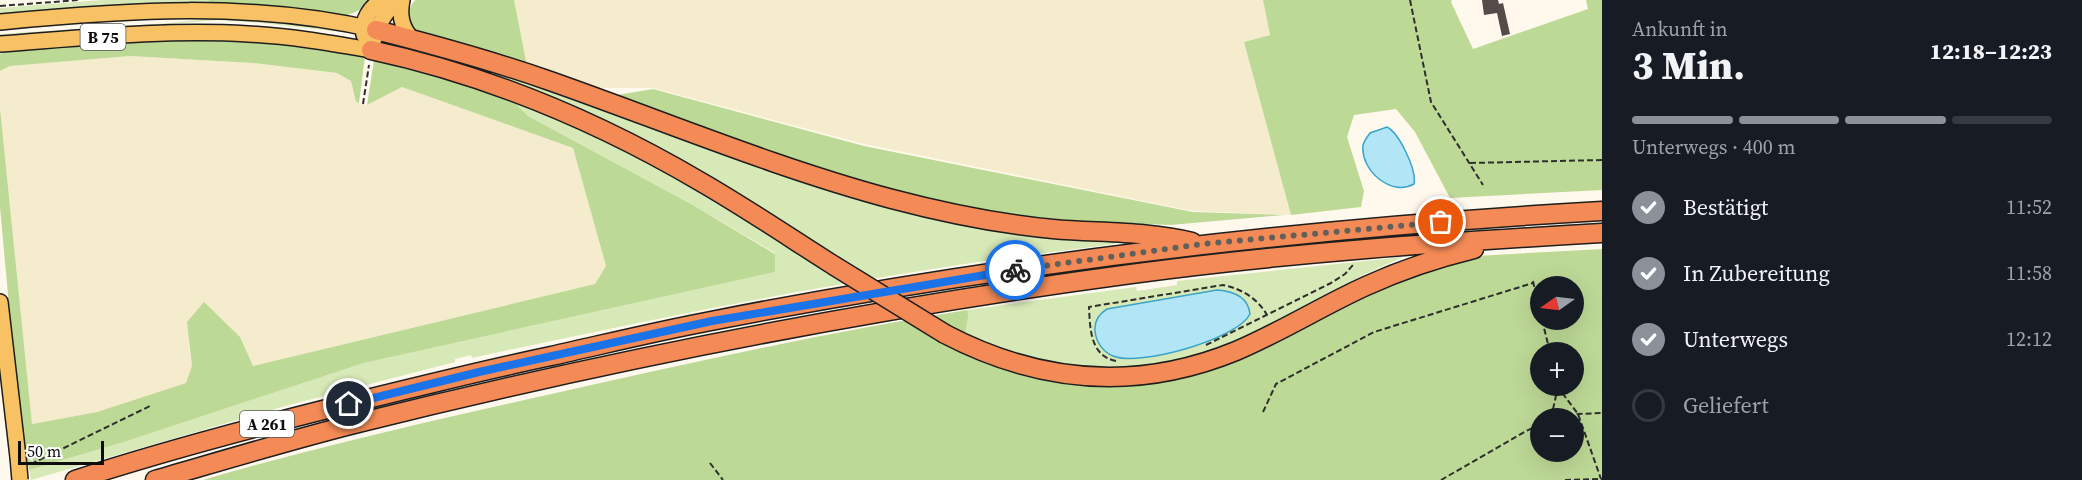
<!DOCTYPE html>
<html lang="de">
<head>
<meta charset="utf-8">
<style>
  body { margin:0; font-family:"Source Serif 4",serif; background:#242831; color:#f1f3f6; height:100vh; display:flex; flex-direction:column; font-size:22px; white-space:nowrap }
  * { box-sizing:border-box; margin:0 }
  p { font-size:20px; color:#9ea1a6 }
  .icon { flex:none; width:33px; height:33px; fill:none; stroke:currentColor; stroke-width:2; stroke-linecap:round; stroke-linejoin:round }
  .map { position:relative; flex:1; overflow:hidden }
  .side { display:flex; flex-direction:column; background:#171b24; width:480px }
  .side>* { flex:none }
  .needle { width:39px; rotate:256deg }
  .fabs { position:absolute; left:1530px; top:276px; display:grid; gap:12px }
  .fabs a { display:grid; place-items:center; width:54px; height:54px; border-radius:50%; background:#171b24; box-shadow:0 6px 24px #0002; font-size:30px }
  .scale { position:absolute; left:18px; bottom:15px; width:86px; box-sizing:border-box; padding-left:6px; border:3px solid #0d0d0d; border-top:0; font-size:16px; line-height:21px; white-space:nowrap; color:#0d0d0d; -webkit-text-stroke:4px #fff; paint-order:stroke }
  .pin { position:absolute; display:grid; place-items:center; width:51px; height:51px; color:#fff; margin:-26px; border:3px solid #fff; border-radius:50%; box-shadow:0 2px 6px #0007 }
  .courier { position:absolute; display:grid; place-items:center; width:60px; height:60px; margin:-30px; border:4px solid #1a73e8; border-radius:50%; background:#fff; color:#222; box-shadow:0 2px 8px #0007 }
  .overview em { font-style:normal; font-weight:800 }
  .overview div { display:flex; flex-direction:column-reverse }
  .overview { display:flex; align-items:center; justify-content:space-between; height:102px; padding:0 30px }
  h1 { font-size:39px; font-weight:800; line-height:45px }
  .bar { display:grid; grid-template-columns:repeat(4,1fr); gap:9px 6px; align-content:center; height:72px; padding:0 30px }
  .bar i { height:8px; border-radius:4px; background:#363941 }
  .bar .active { background:#8c9099 }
  .bar p { grid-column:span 4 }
  ol { padding:0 30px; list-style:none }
  li { display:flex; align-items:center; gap:18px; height:66px }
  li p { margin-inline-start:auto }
  li .icon { padding:6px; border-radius:50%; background:#8c9099; color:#fff; stroke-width:4 }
  li:last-child { color:#9ea1a6 }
  li i { width:33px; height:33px; border:3px solid #363941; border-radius:50% }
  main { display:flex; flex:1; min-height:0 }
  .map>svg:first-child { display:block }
</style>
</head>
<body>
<main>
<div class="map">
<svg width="1602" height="480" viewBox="0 0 1602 480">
  <rect width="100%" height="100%" fill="#fff9ed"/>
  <!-- farmland -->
  <path fill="#f4eccd" d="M 514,0 L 1263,0 L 1270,35 L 1244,42 L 1291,215 L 1193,211 L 864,144 L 653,88 L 596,88 L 527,66 Z
    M 130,56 L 254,63 L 337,73 L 351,81 L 356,102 L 367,105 L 402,87 L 573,148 L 606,266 L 595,284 L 253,366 L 250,360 L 189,345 L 192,366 L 186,383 L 97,412 L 32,424 L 0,108 L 0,71 L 10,66 Z"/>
  <!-- green -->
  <path fill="#d7e9b7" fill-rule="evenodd" d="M 102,0 L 209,0 L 208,4 L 0,14 L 0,8 Z
    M 214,18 L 295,24 L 359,34 L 262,23 L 219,20 L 0,37 L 0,34 L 170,23 Z
    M 385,40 L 474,62 L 739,158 L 1116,240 L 1115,244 C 1063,251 1010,257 958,265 C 795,290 633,323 472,358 L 471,355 L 455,359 L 455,362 L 289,405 L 31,480 L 29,470 L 124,442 L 364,363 L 775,272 L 775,253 L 691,204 L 528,116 L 514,102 C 579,127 641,156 701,190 C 746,216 789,246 833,274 L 857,267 L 718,183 L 383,44 L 382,41 Z
    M 1403,257 L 1361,276 L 1264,330 L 1227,347 L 1158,366 L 1125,370 L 1083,368 L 1038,362 L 967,338 C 963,327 971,320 967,310 L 1136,287 L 1137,291 L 1177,285 L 1177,281 ZM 1234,293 L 1248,305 L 1164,355 L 1126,358 Z"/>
  <!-- forest -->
  <path fill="#bdd996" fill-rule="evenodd" d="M 209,0 L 371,0 C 359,13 349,16 332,16 L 208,4 Z
    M 415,0 L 514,0 L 527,66 L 421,35 C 405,25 404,14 415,0 Z
    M 1263,0 L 1452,0 L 1451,2 L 1473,49 L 1588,9 L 1586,0 L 1602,0 L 1602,190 L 1450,198 L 1415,132 L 1396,109 L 1354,115 L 1347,137 L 1364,191 L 1361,207 L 1291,215 L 1244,42 L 1270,35 Z
    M 149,40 L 263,42 L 365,57 L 359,103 L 356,102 L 351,81 L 337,73 L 253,63 L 130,56 L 10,66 L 0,71 L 0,54 L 4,52 Z
    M 374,60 L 473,87 L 514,102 L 528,116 L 691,204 L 775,254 L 775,272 L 364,363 L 124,442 L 29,470 L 19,415 L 0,207 L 0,108 L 32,424 L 97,412 L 186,383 L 192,366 L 187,322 L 204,302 L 240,337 L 253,366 L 595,284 L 606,266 L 573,148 L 402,87 L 367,105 Z
    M 653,89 L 864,146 L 1193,212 L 1284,215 L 1170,225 L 1094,222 L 1009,215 L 862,184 L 611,96 Z
    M 1602,249 L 1602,480 L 203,480 C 320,446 438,419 556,393 C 693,362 829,332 967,310 C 971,320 963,327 967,338 L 951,327 L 934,340 L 991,365 L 1033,377 L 1078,383 L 1189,375 L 1215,369 L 1271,344 L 1367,289 L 1477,256 ZM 1540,286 L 1574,286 L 1574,320 L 1540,320 ZM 1540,352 L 1574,352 L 1574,386 L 1540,386 ZM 1540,418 L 1574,418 L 1574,452 L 1540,452 Z"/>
  <!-- water -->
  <path fill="#b2e5f6" stroke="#39a4cc" stroke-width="1.5" d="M 1387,127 C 1399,133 1417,170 1414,184 C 1391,197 1360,170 1363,145 C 1364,141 1367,137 1370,133 Z
    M 1217,290 C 1233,291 1248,297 1250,314 C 1238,339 1139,367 1113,356 C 1103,352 1096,342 1095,331 C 1094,321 1099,314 1107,309 Z"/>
  <!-- building -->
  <path fill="#554c49" d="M 1482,0 L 1498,0 L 1499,4 L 1503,3 L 1510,34 L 1502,36 L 1497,13 L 1484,15 Z"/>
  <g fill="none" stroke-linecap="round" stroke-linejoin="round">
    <!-- major casing -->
    <g stroke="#1e1e1e" stroke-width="18">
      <path id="major" d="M 402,0 C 399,15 401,27 412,39
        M 0,22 C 124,10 254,1 376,30
        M 364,35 C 362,20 369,8 382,0
        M 374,39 C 377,24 387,11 397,0
        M 0,44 C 82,38 165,29 248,34 C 290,36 330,43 371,50
        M 0,302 L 18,457"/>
    </g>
    <!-- highway casing -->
    <g stroke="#1e1e1e" stroke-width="21">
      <path id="highway" d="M 376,30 C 435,45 493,61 550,81 C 664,121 776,168 892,199 C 945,213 999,224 1053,229 C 1099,233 1147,231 1192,242
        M 371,50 C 487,75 599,122 701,182 C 746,208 789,237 833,265
        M 945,334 C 1039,383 1136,392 1236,351 C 1281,332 1322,306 1366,286 C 1401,270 1437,258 1474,249
        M 75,480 C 157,453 240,431 323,410 C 399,391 475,372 551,356 C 605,344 658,331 711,321 C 1005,263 1303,228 1602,211
        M 155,480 C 221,461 287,441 354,424 C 610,360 869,309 1131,274 C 1287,253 1445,242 1602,233"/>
    </g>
    <!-- path -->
    <path stroke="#2f2f2f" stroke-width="2" stroke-dasharray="6 3" stroke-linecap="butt" d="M 1410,0 L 1431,102 L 1483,185
      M 0,6 L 79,0
      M 363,104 L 369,65
      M 1470,163 L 1602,160
      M 1533,281 L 1540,314
      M 1542,320 L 1550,352
      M 1206,345 L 1331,283 L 1345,274 L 1353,265
      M 1116,361 C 1090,356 1090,328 1089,307 L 1223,285 C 1242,289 1257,298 1267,315
      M 1557,386 L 1578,414 L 1601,479
      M 1263,412 L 1276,384 L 1374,332 L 1533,283
      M 1551,418 L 1558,387
      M 1559,418 L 1578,414 L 1602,413
      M 710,463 L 723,480
      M 31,464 L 150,406
      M 1441,480 L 1526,431 L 1540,425
      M 1565,480 L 1602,479"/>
    <!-- major -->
    <use href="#major" stroke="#f8c264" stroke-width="15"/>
    <!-- highway -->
    <use href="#highway" stroke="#f48b56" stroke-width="18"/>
    <!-- major-bridge casing -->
    <g stroke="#1e1e1e" stroke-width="18" stroke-linecap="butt">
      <path id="major-bridge" d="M 18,457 L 20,480"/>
    </g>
    <!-- highway-bridge casing -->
    <g stroke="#1e1e1e" stroke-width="21" stroke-linecap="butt">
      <path id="highway-bridge" d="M 833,265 L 945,334"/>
    </g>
    <!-- major-bridge -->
    <use href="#major-bridge" stroke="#f8c264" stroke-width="15"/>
    <!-- highway-bridge -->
    <use href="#highway-bridge" stroke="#f48b56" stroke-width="18"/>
  </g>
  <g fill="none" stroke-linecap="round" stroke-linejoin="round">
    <!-- done -->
    <path stroke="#62605b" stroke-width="6" stroke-dasharray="0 10.8" d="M 1015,270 L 1203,244 L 1441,222"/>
    <!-- route -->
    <path stroke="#1a73e8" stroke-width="8" d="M 349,404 L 479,372 L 712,321 L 1015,270"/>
  </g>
  <g text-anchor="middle" stroke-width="6" stroke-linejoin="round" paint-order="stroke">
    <!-- shield labels -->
    <g fill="#fff" stroke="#565656" stroke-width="1.5">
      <rect x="80.5" y="24" width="45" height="26" rx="4.5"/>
      <rect x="240" y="411" width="54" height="26" rx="4.5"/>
    </g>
    <g font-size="16" font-weight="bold" fill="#0d0d0d">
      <text x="103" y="43">B 75</text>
      <text x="267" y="430">A 261</text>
    </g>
  </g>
</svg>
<div class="fabs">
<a><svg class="needle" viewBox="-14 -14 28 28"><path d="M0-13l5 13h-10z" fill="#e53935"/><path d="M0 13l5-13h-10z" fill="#9ea1a6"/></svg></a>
<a>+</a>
<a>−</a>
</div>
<div class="scale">50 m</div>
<div class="pin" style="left:1441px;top:222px;background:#ea580c"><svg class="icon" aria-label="bag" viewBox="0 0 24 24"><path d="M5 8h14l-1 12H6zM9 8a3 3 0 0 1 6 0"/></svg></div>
<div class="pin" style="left:349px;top:404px;background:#1f2937"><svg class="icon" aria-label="home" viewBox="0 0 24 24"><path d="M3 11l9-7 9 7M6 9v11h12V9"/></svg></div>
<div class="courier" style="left:1015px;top:270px"><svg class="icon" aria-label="bike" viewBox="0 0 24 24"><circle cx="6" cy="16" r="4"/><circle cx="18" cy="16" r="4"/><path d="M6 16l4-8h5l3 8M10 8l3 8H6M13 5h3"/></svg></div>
</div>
<section class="side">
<div class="overview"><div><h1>3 Min.</h1><p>Ankunft in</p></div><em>12:18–12:23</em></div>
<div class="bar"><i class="active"></i><i class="active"></i><i class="active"></i><i></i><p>Unterwegs · 400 m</p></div>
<ol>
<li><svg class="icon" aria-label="check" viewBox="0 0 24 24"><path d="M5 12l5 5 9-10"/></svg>Bestätigt<p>11:52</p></li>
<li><svg class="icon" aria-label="check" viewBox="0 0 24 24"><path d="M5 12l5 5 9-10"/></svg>In Zubereitung<p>11:58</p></li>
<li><svg class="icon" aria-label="check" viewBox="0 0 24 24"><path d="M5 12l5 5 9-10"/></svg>Unterwegs<p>12:12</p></li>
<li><i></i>Geliefert</li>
</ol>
</section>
</main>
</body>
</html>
